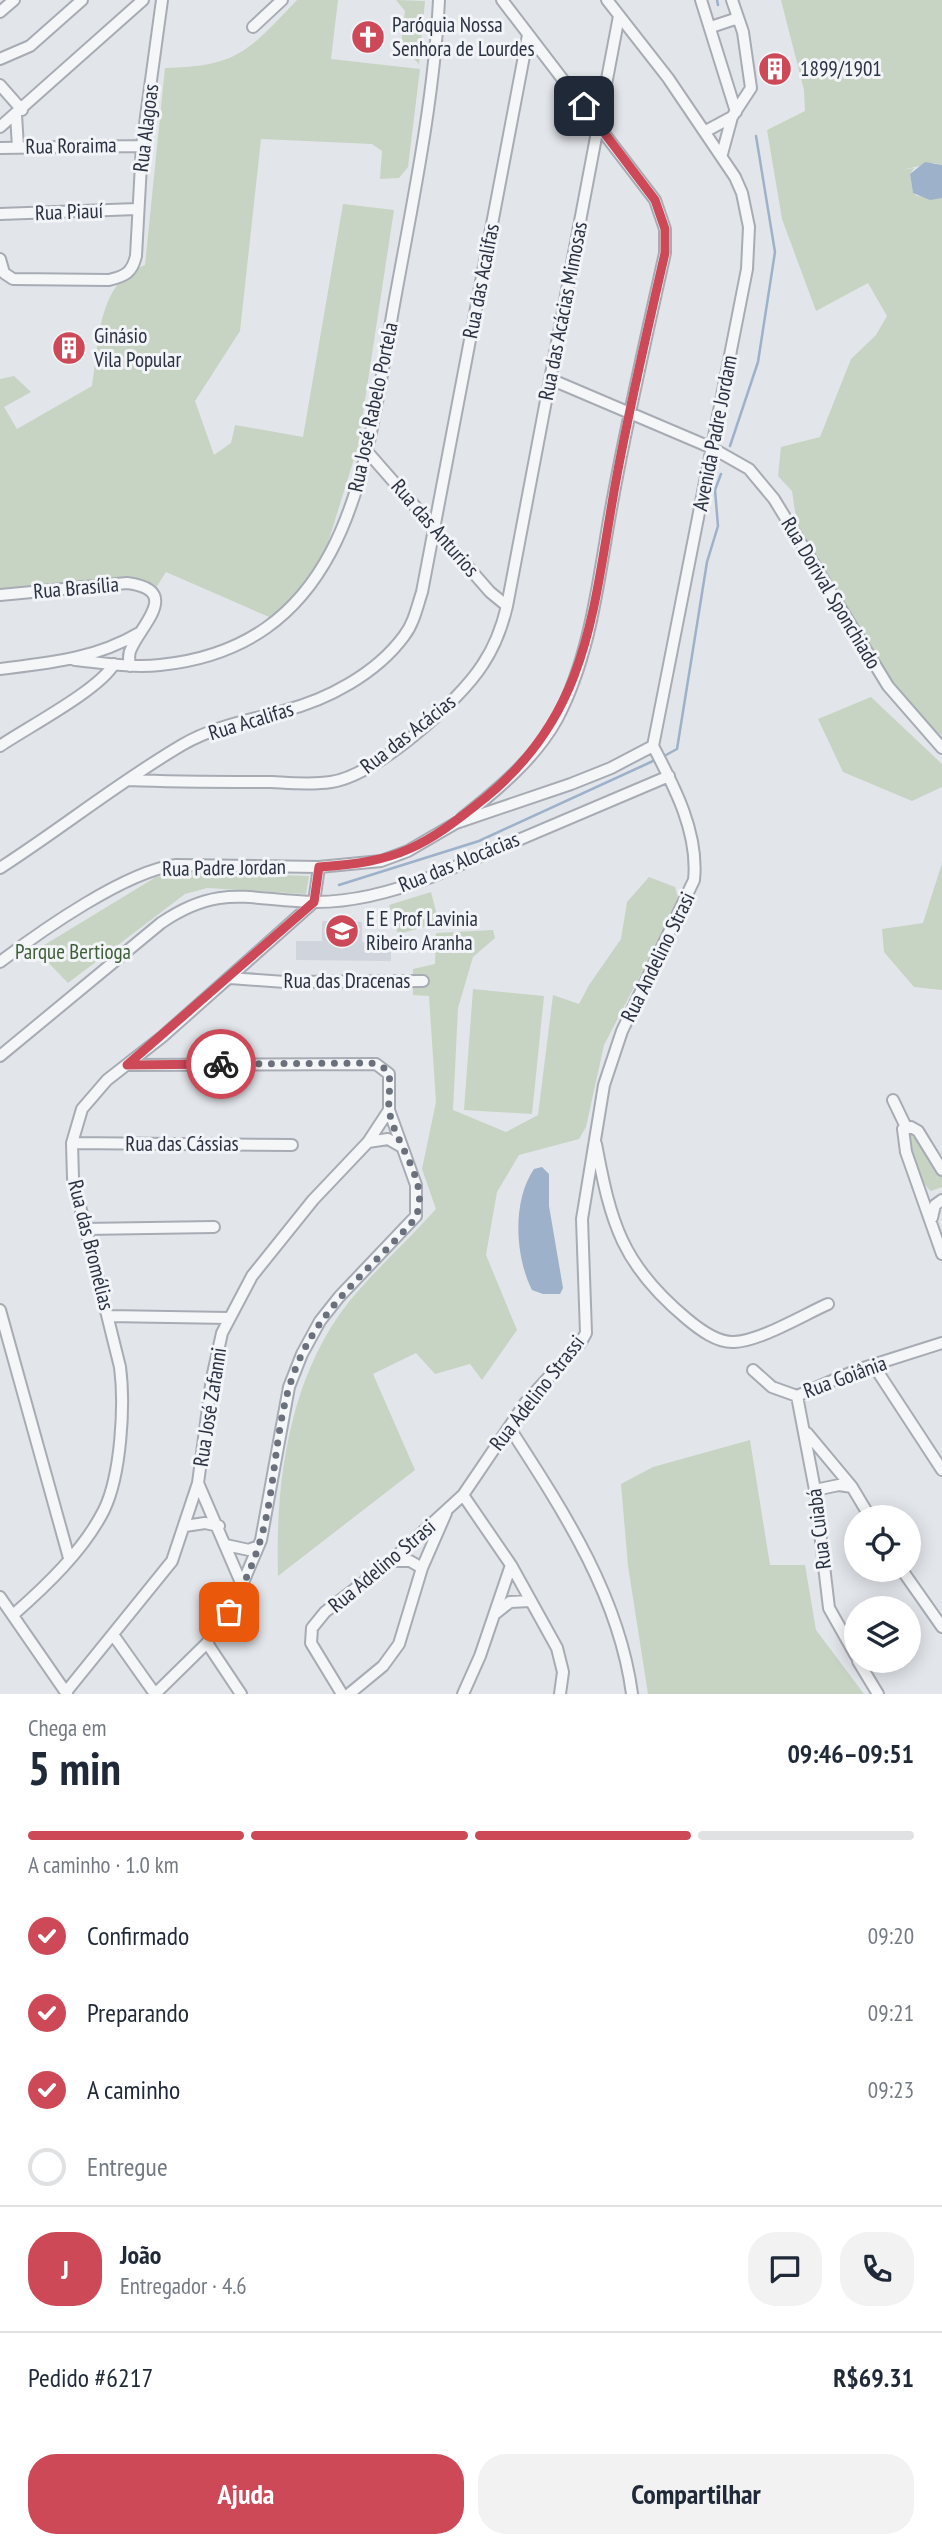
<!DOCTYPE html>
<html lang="pt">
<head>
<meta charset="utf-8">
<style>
  body { margin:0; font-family:"PT Sans Narrow",sans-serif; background:#f2f2f3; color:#1f2937; height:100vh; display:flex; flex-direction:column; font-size:26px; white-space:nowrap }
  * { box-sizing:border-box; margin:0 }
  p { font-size:23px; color:#747a83 }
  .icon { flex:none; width:38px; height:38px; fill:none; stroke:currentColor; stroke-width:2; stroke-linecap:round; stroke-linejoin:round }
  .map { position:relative; height:1694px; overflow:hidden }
  .side { display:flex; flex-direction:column; background:#fff; flex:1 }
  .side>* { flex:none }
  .tools { position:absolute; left:844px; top:1505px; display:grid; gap:14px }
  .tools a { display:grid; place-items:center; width:77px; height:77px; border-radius:50%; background:#fff; box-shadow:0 4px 18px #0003; font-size:35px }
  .pin { position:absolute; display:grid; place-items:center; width:60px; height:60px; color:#fff; margin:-30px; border-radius:14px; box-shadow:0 4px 10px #0006 }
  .courier { position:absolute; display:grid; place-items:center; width:70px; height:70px; margin:-35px; border:5px solid #cd4958; border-radius:50%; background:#fff; color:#222; box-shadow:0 2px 9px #0007 }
  .headline em { font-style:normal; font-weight:700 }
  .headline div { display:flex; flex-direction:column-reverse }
  .headline { display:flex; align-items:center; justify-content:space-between; height:119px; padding:0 28px }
  h1 { font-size:46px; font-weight:700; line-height:52px }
  .bar { display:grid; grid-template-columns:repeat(4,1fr); gap:10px 7px; align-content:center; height:84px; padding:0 28px }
  .bar i { height:9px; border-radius:5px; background:#e0e1e3 }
  .bar .active { background:#cd4958 }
  .bar p { grid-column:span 4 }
  .line { display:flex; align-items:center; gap:18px; padding:0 28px; border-top:2px solid #e0e1e3 }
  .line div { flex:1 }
  .round { display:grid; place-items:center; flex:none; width:74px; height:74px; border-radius:28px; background:#f2f2f3 }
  ol { padding:0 28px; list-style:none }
  li { display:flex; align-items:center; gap:21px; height:77px }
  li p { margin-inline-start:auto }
  li .icon { padding:7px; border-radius:50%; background:#cd4958; color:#fff; stroke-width:4 }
  li:last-child { color:#747a83 }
  li i { width:38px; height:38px; border:4px solid #e0e1e3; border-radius:50% }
  .primary-button { display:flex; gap:14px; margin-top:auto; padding:14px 28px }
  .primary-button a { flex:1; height:80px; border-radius:28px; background:#cd4958; color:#fff; font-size:28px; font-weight:700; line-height:80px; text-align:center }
  .primary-button a+a { background:#f2f2f3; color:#1f2937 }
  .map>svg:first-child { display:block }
</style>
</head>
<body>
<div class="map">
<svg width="942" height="1694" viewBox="0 0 942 1694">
  <rect width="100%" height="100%" fill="#e2e5ea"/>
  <!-- built -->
  <path fill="#d0d4dc" d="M 322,921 L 362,922 L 362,942 L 391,944 L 391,961 L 296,960 L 296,941 L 322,941 Z"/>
  <!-- green -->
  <path fill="#c7d4c3" d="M 297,0 L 338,0 L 331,59 L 420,69 L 408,167 L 399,178 L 380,179 L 382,151 L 372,144 L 261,139 L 240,331 L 195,401 L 214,455 L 231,443 L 235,425 L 303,437 L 343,204 L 394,210 L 358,446 L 317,578 L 276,620 L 166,572 L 152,594 L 127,583 L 0,595 L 0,379 L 14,376 L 31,392 L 4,407 L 17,429 L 92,386 C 99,344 97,281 145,265 L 165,68 C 238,67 249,50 297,0 Z
    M 396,0 L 425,1 L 419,64 L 401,45 L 405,11 Z
    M 781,0 L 942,0 L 942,165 L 934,163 L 901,170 L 914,168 L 910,174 L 913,193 L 917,196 L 942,198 L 942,736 L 903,704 L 799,539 L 792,491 L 778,476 L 781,447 L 820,437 L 851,359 L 876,335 L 887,316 L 868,283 L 816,311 L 782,219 L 767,130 L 805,111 L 804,90 Z
    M 871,697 L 942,764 L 942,787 L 912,801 L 843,772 L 818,719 Z
    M 942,863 L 942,990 L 914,987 L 884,952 L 882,929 L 923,923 Z
    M 180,872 L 309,876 L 306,894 L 207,888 L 185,894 L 68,983 L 36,950 L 156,877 Z
    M 649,877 L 675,887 L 679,901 L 604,1045 L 586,1127 L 579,1139 L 519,1155 L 497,1192 L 486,1255 L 517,1330 L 482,1380 L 470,1364 L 435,1374 L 416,1353 L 373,1374 L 415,1470 L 278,1576 C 275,1483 289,1378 348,1303 C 375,1270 408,1240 436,1209 L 422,1169 L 436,1102 L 429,996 L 413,995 L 413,969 L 435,964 L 436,933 L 493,930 L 495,938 L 473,957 L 458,1008 L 453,1110 L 506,1132 L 538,1115 L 553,995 L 579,1004 L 589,985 L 621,939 L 627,902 Z
    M 431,892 L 439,923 L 398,934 L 389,905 Z
    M 473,989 L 544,996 L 532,1114 L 464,1110 Z
    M 913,1131 L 942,1173 L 942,1187 L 931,1191 C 919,1182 911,1150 908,1134 Z
    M 750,1440 L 770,1565 L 805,1565 L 816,1630 L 864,1694 L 648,1694 L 628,1566 L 621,1484 L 653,1467 Z"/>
  <!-- water -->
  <path fill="#9db1ca" d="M 925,162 L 942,165 L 942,198 L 930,200 L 913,193 L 910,174 Z
    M 542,1167 L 549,1174 L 549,1206 L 563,1288 L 560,1294 L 543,1294 L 532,1290 C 515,1256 512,1201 534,1169 Z"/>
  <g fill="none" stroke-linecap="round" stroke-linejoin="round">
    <!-- stream -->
    <path stroke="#9db1ca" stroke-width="2.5" d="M 717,0 L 718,5
      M 730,446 L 758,362 L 775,252 L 756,136
      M 666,755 L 677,749 L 707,562 L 718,526 L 715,490 L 721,474
      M 339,885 L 479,841 L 653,761"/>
    <!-- minor casing -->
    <g stroke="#a7acb4" stroke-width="14">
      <path id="minor" d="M 701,0 L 736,112
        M 0,12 L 14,0
        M 253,27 L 282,0
        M 711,27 L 738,18
        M 0,59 L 30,46 L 82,0
        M 0,85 L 22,110
        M 16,115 L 18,147
        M 0,127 L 143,0
        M 706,131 L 732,117 L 751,88 L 743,32 L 732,0
        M 0,148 L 142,146
        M 722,154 L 732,117
        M 0,214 L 137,209
        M 0,259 L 4,273 L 13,279 L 109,280 C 125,276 132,273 136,256 L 142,146 L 162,0
        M 550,379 L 712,448 L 749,469 L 774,499 L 888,686 L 942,748
        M 365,449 L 490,592 L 507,606
        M 0,595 L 127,583 C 183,590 140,626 131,649 C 128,654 129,660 130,666
        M 75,660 C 103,663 132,668 160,665 C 356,645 367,452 395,299 C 413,200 434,100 439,0
        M 0,669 C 49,663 95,659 139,633
        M 0,746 C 28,727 99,690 114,664
        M 129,780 C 177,782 225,782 272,782 C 291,783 312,785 331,782 C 375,776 459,702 483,664 C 495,646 502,627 507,606 L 619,16
        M 462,818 C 497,790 535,759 557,719 C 593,651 599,571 613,498 C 628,416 647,334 665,253 L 665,229 L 655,200 L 502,0
        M 0,868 C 62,828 119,782 182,745 C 215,726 247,721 283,711 C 327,700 376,674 404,636 C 414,623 417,607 422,592 L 528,35
        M 0,962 C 41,931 126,871 176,865 L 319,867 L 381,861 L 408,851 L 456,823 L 571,784 L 611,768 L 653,746 L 747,269 L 749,227 L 742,193 L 735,177 L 668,78 L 607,0
        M 230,978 L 285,982 L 423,981
        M 0,1056 L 161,923 C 221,882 251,901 316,902 C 355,902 395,891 431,877 L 669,776
        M 893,1100 L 906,1127
        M 368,1142 L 388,1139 L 402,1147
        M 72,1143 L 292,1145
        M 596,1144 C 611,1224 622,1265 687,1319 C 699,1329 717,1343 734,1342 C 760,1341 803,1315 828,1304
        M 942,1170 L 918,1131 L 911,1127 L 903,1129 L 906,1152 L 942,1254
        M 932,1218 L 935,1205 L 942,1200
        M 84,1229 L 214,1227
        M 0,1310 L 69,1558
        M 108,1316 L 229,1318
        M 874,1366 L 942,1470
        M 753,1370 L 772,1387 L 797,1396 L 857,1370 L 942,1343
        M 797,1396 L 815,1490 L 829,1608 L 856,1656
        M 509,1427 C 562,1509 619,1595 632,1694
        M 807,1433 L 852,1487 L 870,1517
        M 198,1483 L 242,1585
        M 815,1490 L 839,1485 L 852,1487
        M 463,1495 L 511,1565 L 557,1648 L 563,1672 L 560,1694
        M 185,1526 L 205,1523 L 219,1526
        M 226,1545 L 249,1550 L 258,1546
        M 391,1561 L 410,1561 L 422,1568
        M 902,1570 L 942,1627
        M 0,1597 L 67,1694
        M 496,1613 L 510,1602 L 530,1601
        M 13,1615 C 46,1586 84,1550 104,1510 C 121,1475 125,1405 120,1367 L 73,1178 L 72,1143 L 82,1109 L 107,1080 L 162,1037 L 314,902 L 319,867
        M 114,1636 L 155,1694
        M 207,1643 L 241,1694
        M 858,1661 L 878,1694
        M 66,1692 L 172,1561 L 198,1483 L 212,1378 L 222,1333 L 252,1276 L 313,1200 L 368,1142 L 389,1110 L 389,1074 L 376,1064 L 126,1065
        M 155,1694 L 207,1643 L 242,1585 L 261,1540 L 289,1387 L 302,1354 L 320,1321 L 339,1297 L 416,1216 L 416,1185 L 389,1110
        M 342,1694 L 311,1643 L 312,1628 L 325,1612 L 391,1561 L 463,1495 L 526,1402 L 581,1342 L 586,1333 L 582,1219 L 604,1085 L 622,1031 L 694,880 C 699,833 674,786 653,746
        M 349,1694 L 383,1666 L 399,1644 L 422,1568 L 446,1513
        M 463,1694 L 480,1656 L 511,1565"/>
    </g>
    <!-- minor -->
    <use href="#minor" stroke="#f5f6f8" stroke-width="10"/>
  </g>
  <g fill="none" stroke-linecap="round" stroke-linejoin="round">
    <!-- done -->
    <path stroke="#6a717d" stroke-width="7" stroke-dasharray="0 12.6" d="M 221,1064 L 371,1063 C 378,1065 387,1067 389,1075 C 391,1086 388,1098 389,1109 C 393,1143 434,1185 414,1220 C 371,1269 319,1307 295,1370 C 274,1424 277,1483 261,1538 C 254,1563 242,1589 229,1612"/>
    <!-- route -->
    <path stroke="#cd4958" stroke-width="9" d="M 221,1064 L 127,1065 L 314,902 L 319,867 C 399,862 424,847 485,798 C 593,710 593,602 617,475 C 631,400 648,327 665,253 L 665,229 L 655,200 L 584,106"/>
  </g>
  <!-- icons -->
  <defs>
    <g id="church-disc" transform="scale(1.75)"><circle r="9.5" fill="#cd4958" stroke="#f2f4f7"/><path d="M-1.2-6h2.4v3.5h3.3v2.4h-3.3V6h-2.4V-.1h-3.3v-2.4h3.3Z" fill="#fff"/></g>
    <g id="building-disc" transform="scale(1.75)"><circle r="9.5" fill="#cd4958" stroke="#f2f4f7"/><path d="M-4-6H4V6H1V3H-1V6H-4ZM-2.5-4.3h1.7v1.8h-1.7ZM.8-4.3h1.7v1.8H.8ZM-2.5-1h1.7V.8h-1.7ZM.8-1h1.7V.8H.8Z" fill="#fff"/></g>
    <g id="school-disc" transform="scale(1.75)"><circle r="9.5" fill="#cd4958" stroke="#f2f4f7"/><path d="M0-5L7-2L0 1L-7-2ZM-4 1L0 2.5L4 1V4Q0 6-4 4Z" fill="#fff"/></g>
  </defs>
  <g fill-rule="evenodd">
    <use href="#church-disc" x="368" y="37"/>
    <use href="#building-disc" x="775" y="69"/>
    <use href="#building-disc" x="69" y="348"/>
    <use href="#school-disc" x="342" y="931"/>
  </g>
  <g text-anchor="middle" stroke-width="6" stroke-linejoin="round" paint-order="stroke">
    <!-- poi labels -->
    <g font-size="21" fill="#2a3242" stroke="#f2f4f7" text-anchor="start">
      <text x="392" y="32">Paróquia Nossa<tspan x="392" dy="24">Senhora de Lourdes</tspan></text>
      <text x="800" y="76">1899/1901</text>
      <text x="94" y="343">Ginásio<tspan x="94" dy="24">Vila Popular</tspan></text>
      <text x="366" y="926">E E Prof Lavinia<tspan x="366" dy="24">Ribeiro Aranha</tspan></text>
    </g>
    <!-- street labels -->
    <g font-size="21" fill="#2a3242" stroke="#f2f4f7">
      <text transform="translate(146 128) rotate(-83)" y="7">Rua Alagoas</text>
      <text transform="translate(71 146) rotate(-1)" y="7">Rua Roraima</text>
      <text transform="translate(69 212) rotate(-2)" y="7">Rua Piauí</text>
      <text transform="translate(481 281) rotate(-79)" y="7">Rua das Acalifas</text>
      <text transform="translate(563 311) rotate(-79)" y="7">Rua das Acácias Mimosas</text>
      <text transform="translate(373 407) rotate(-78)" y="7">Rua José Rabelo Portela</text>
      <text transform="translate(715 433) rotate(-79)" y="7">Avenida Padre Jordam</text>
      <text transform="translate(435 528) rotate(49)" y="7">Rua das Anturios</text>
      <text transform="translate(76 588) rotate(-5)" y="7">Rua Brasília</text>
      <text transform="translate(831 593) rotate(59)" y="7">Rua Dorival Sponchiado</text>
      <text transform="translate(251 721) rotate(-17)" y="7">Rua Acalifas</text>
      <text transform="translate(408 734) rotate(-38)" y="7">Rua das Acácias</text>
      <text transform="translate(459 862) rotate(-22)" y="7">Rua das Alocácias</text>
      <text transform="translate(224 868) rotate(-1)" y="7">Rua Padre Jordan</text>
      <text transform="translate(658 957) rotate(-64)" y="7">Rua Andelino Strasi</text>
      <text x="347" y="988">Rua das Dracenas</text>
      <text x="182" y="1151">Rua das Cássias</text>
      <text transform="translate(91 1245) rotate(76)" y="7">Rua das Bromélias</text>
      <text transform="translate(845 1377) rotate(-20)" y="7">Rua Goiânia</text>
      <text transform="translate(537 1393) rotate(-52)" y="7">Rua Adelino Strassi</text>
      <text transform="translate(210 1407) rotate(-81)" y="7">Rua José Zafanni</text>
      <text transform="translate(819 1529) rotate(-97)" y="7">Rua Cuiabá</text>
      <text transform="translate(382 1566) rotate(-40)" y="7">Rua Adelino Strasi</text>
    </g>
    <!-- park labels -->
    <g font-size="21" fill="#3d5e37" stroke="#f2f4f7">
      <text x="73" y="959">Parque Bertioga</text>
    </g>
  </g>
</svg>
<div class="tools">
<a><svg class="icon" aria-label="locate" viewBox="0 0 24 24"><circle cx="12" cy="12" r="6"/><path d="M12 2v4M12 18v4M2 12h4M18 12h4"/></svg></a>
<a><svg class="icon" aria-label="layers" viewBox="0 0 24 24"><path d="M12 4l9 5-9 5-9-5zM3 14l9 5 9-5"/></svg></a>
</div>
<div class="pin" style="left:229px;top:1612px;background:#ea580c"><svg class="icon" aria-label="bag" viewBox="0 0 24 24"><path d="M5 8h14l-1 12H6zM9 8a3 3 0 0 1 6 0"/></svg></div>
<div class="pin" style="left:584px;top:106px;background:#1f2937"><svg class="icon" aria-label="home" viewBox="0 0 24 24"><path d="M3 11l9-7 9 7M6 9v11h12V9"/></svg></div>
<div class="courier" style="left:221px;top:1064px"><svg class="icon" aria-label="bike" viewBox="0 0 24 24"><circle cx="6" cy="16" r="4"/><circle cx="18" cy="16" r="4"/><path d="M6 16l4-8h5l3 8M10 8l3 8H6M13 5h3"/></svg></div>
</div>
<section class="side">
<div class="headline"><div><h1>5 min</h1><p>Chega em</p></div><em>09:46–09:51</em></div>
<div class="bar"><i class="active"></i><i class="active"></i><i class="active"></i><i></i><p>A caminho · 1.0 km</p></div>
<ol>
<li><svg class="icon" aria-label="check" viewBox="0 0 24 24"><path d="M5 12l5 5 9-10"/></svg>Confirmado<p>09:20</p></li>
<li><svg class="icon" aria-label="check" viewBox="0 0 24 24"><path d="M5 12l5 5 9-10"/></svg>Preparando<p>09:21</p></li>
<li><svg class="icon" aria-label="check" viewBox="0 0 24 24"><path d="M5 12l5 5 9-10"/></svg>A caminho<p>09:23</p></li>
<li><i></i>Entregue</li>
</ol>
<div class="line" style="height:126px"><b class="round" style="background:#cd4958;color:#fff">J</b><div><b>João</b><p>Entregador · 4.6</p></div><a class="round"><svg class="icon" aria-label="chat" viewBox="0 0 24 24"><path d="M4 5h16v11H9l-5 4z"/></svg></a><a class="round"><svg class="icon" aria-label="phone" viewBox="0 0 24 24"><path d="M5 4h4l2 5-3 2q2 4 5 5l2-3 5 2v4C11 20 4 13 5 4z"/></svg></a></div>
<div class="line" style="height:91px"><div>Pedido #6217</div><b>R$69.31</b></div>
<div class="primary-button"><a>Ajuda</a><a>Compartilhar</a></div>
</section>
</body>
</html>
